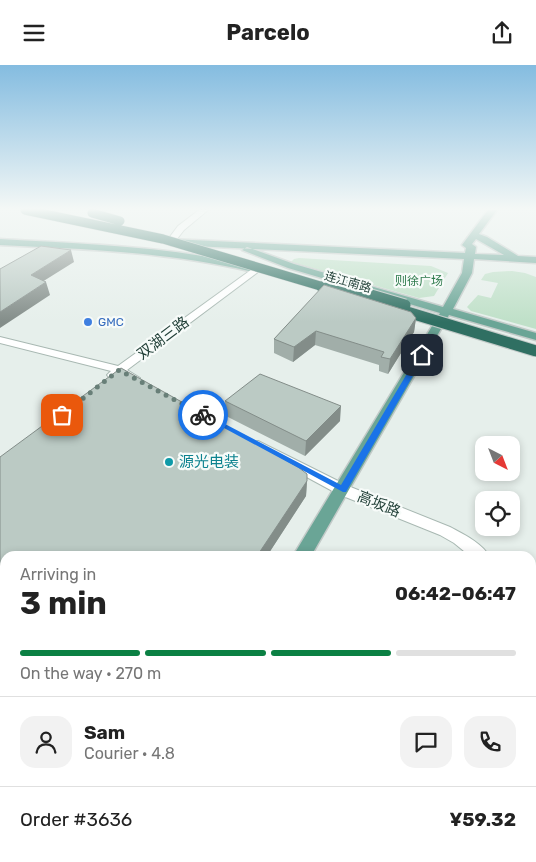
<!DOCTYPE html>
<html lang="en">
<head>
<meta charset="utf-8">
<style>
  body { margin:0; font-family:Rubik,"Noto Sans SC",sans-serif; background:#f2f2f2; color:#222; height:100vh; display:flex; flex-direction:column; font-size:19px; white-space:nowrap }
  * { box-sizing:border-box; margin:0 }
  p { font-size:16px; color:#767676 }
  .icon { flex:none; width:28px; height:28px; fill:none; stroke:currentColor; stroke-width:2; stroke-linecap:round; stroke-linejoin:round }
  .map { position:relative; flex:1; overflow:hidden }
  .side { position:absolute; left:0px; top:486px; width:536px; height:311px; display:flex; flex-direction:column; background:#fff; border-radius:15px 15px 0 0; box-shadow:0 2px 8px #0003 }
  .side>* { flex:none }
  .needle { width:32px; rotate:138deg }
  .controls { position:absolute; left:475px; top:371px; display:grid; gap:10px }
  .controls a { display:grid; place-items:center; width:45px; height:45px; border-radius:10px; background:#fff; box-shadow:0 2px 8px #0003; font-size:25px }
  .pin { position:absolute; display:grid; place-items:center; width:42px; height:42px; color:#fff; margin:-21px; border-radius:10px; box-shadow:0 2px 8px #0006 }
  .courier { position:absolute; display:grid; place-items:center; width:50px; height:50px; margin:-25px; border:4px solid #1a73e8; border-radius:50%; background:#fff; color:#222; box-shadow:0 1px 6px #0007 }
  .head em { font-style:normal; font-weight:700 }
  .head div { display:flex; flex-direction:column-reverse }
  .head { display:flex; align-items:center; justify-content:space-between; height:85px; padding:0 20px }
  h1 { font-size:32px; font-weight:700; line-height:38px }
  .bar { display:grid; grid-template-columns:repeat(4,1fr); gap:8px 5px; align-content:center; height:60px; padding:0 20px }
  .bar i { height:6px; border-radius:4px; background:#e0e0e0 }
  .bar .current { background:#0b8043 }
  .bar p { grid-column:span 4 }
  .line { display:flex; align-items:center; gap:12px; padding:0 20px; border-top:1px solid #e0e0e0 }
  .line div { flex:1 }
  .round { display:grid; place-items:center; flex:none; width:52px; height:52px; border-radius:15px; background:#f2f2f2 }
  header { display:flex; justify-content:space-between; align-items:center; height:65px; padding:0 20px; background:#fff; font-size:22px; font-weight:700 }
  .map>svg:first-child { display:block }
</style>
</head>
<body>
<header><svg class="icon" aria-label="menu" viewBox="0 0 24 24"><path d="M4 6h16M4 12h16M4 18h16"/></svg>Parcelo<svg class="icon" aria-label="share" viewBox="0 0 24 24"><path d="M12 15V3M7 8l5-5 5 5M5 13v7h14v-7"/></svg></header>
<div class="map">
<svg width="536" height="797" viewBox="0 0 536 797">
  <rect width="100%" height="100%" fill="#e6efeb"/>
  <!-- built -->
  <path fill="#d4dfda" d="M 531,537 L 536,540 L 536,632 L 531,630 Z
    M 0,619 L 5,625 L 5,792 L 12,793 L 7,797 L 0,797 Z"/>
  <!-- green -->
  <path fill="#bfe0c8" d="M 299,193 L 431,201 L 448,208 L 434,231 L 419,233 L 291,197 L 294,194 Z
    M 512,206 L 525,208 L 536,212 L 536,264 L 471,246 L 467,242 L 478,230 L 491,233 L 498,218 L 481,215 L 485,209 L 493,207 Z"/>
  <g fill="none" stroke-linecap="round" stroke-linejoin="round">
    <!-- minor casing -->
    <g stroke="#a8b8b2" stroke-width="2">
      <path id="minor" d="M 199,145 L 208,145 L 184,165 L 173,179 L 167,179 L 166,177 L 178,161 Z
        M 255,202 L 259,205 L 258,207 L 127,305 L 140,313 L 138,315 L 130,315 L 120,310 L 113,313 L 109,312 L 107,310 L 111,306 L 0,278 L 0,272 L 118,301 Z
        M 258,376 L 348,421 L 450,462 C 463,469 482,478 489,491 L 470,491 L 454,478 L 440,470 L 338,429 L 253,383 L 251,380 L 253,377 Z
        M 531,513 L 536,515 L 536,529 L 531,527 Z
        M 147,792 L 171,792 L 172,797 L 148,797 Z"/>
    </g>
    <!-- major casing -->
    <g stroke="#c2cac8" stroke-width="3">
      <path id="major" d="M 488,145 L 497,145 L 479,169 L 487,172 L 518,191 L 536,192 L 536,198 L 474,194 L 472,208 L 453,244 L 536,268 L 536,275 L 449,250 L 311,491 L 293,491 L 440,248 L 288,203 L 242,185 L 247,182 L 250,183 L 294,199 L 443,242 L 462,208 L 464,194 L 171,180 L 167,177 L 171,174 L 465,188 L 466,183 L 462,180 ZM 476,174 L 504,190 L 475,189 L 476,182 L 472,179 Z
        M 0,174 C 85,179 170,181 252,201 L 254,203 L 249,206 C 167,187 84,184 0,180 Z
        M 85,792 L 113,792 L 111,797 L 83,797 Z"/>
    </g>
    <!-- minor -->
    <use href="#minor" fill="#fff" fill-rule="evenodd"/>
    <!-- major -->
    <use href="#major" fill="#6aa596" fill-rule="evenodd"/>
    <!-- highway-bridge-far1 casing -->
    <g stroke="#c2cac8" stroke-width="10" stroke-linecap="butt">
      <path id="highway-bridge-far1" d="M 25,145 L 163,174 L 327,223
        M 92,148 L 120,156
        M 334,219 L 348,223"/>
    </g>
    <!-- highway-bridge casing -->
    <g stroke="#c2cac8" stroke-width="13" stroke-linecap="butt">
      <path id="highway-bridge" d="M 322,222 L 343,228
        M 344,222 L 405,240
        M 394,243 L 536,286"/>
    </g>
    <!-- highway-bridge-far1 -->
    <use href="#highway-bridge-far1" stroke="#2f6f62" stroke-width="9"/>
    <!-- highway-bridge -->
    <use href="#highway-bridge" stroke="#2f6f62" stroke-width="11"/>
  </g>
  <!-- wall -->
  <path fill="#a1aea9" d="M 324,220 L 416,253 L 414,267 L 388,309 L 379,306 L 379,300 L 315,280 L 293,297 L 274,288 L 274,274 Z
    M 225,336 L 340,356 L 305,391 L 226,351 Z
    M 0,392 L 307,416 L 306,431 L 267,491 L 5,491 L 5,625 L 0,619 Z"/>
  <!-- shaded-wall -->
  <path fill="#838d89" d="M 71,185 L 74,197 L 34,222 L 31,210 Z
    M 46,217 L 50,230 L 0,263 L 0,247 Z
    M 416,253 L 414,267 L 388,309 L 390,294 Z
    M 316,266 L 315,280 L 293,297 L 294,282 Z
    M 341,341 L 340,356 L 305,391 L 306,376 Z
    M 307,416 L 306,431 L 267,491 L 257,491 Z"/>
  <!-- building -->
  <path fill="#bbcac4" stroke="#838d89" d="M 41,181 L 71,185 L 31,210 L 46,217 L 0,247 L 0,204 Z
    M 324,220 L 411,247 L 416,253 L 390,294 L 381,292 L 384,287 L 316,266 L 294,282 L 274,274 Z
    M 121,303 L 298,402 L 307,409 L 307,416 L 257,491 L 5,491 L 5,621 L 0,615 L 0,392 Z
    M 260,309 L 341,341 L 306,376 L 225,336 Z"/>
  <!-- sky -->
  <linearGradient id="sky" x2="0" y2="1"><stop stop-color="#84bce0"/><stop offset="0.56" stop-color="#f4f8f6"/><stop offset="1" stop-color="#f4f8f6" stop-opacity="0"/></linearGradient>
  <rect width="536" height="257" fill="url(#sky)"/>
  <!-- route -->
  <path fill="#1a73e8" d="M 422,288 L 425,290 L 346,427 L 343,427 L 200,350 L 206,349 L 341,420 L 418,290 Z"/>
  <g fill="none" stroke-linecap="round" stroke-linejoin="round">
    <!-- done -->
    <path stroke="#687f78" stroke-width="5" stroke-dasharray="0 9" d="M 62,350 L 119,305 L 203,350"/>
  </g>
  <!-- markers -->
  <circle fill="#3f7fe0" stroke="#f7fbf9" stroke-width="2" cx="88" cy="257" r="5"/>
  <circle fill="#0f9aa8" stroke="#f7fbf9" stroke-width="2" cx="169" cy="397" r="5"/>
  <g text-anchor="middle" stroke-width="4.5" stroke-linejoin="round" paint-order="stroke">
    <!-- far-park labels -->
    <g font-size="12" fill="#2d7a4b" stroke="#f7fbf9">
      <text x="419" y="220">则徐广场</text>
    </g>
    <!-- far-street labels -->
    <g font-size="12" fill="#24423a" stroke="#f7fbf9">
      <text transform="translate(348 217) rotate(16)" y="4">连江南路</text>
    </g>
    <!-- far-shop labels -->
    <g font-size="12" fill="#366cbe" stroke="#f7fbf9" text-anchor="start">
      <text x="98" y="261">GMC</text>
    </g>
    <!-- street labels -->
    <g font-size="15" fill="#24423a" stroke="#f7fbf9">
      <text transform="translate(163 273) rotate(-37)" y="5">双湖三路</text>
      <text transform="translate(379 439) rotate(22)" y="5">高坂路</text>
    </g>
    <!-- culture labels -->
    <g font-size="15" fill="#0d838f" stroke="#f7fbf9" text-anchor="start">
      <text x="179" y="402">源光电装</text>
    </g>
  </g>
</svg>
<div class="controls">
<a><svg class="needle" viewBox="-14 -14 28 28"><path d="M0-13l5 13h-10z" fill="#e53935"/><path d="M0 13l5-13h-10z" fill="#767676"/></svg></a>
<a><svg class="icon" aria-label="locate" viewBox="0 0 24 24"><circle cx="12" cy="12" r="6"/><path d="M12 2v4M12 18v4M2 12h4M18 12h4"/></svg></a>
</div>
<div class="pin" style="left:62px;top:350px;background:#ea580c"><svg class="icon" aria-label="bag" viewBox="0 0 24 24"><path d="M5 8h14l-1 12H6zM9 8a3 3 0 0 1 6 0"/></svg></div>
<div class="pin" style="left:422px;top:290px;background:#1f2937"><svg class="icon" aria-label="home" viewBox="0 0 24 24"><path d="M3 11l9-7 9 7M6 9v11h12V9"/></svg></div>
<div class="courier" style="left:203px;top:350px"><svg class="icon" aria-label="bike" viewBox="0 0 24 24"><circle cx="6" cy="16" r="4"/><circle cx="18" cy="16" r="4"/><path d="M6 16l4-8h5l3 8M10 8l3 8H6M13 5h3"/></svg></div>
<section class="side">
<div class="head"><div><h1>3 min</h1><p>Arriving in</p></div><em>06:42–06:47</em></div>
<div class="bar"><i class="current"></i><i class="current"></i><i class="current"></i><i></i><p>On the way · 270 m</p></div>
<div class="line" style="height:90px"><a class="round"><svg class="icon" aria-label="person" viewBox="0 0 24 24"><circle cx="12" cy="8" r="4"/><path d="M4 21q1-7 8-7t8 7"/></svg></a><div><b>Sam</b><p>Courier · 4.8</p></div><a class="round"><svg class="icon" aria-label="chat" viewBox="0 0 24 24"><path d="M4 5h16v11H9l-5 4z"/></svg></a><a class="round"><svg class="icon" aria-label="phone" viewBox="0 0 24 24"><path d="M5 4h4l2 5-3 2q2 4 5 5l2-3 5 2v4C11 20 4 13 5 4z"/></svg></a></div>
<div class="line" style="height:65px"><div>Order #3636</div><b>¥59.32</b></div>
</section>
</div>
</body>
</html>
